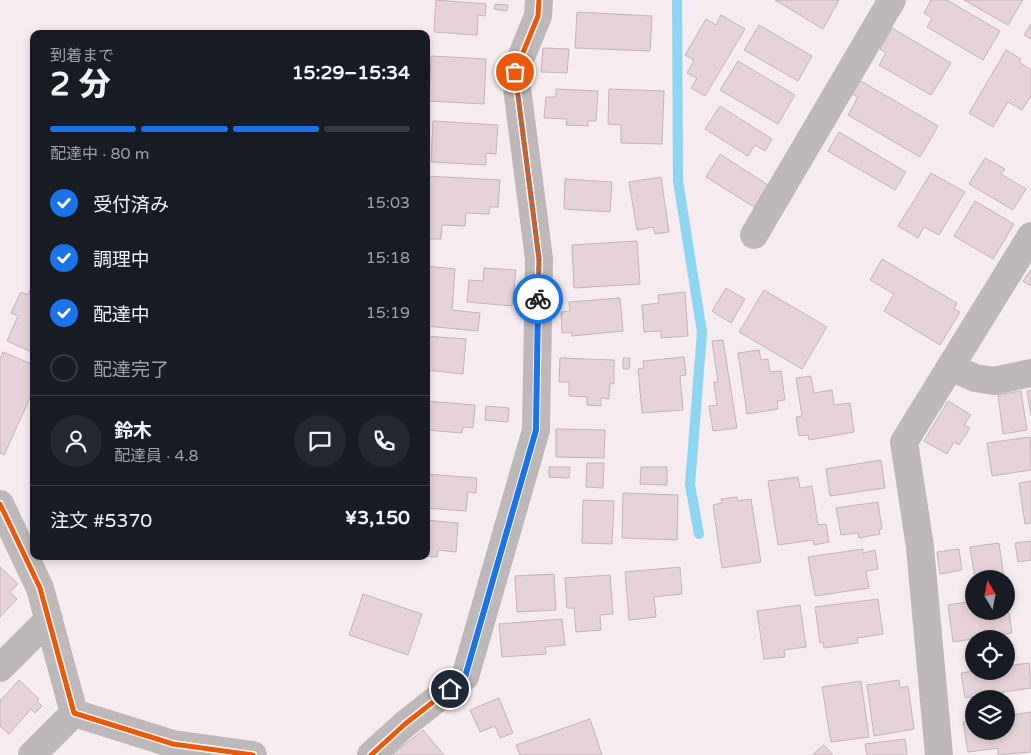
<!DOCTYPE html>
<html lang="ja">
<head>
<meta charset="utf-8">
<style>
  body { margin:0; font-family:"Varela Round","Noto Sans JP",sans-serif; background:#242831; color:#f1f3f6; height:100vh; display:flex; flex-direction:column; font-size:19px; white-space:nowrap }
  * { box-sizing:border-box; margin:0 }
  p { font-size:16px; color:#9ea1a6 }
  .icon { flex:none; width:28px; height:28px; fill:none; stroke:currentColor; stroke-width:2; stroke-linecap:round; stroke-linejoin:round }
  .map { position:relative; flex:1; overflow:hidden }
  .side { position:absolute; left:30px; top:30px; width:400px; height:530px; display:flex; flex-direction:column; background:#171b24; border-radius:10px; box-shadow:0 2px 8px #0003 }
  .side>* { flex:none }
  .needle { width:32px; rotate:350deg }
  .controls { position:absolute; left:965px; top:570px; display:grid; gap:10px }
  .controls a { display:grid; place-items:center; width:50px; height:50px; border-radius:50%; background:#171b24; box-shadow:0 2px 8px #0003; font-size:25px }
  .pin { position:absolute; display:grid; place-items:center; width:42px; height:42px; color:#fff; margin:-21px; border:2px solid #fff; border-radius:50%; box-shadow:0 1px 5px #0007 }
  .courier { position:absolute; display:grid; place-items:center; width:50px; height:50px; margin:-25px; border:4px solid #1a73e8; border-radius:50%; background:#fff; color:#222; box-shadow:0 1px 6px #0007 }
  .headline em { font-style:normal; font-weight:800 }
  .headline div { display:flex; flex-direction:column-reverse }
  .headline { display:flex; align-items:center; justify-content:space-between; height:85px; padding:0 20px }
  h1 { font-size:32px; font-weight:800; line-height:38px }
  .bar { display:grid; grid-template-columns:repeat(4,1fr); gap:8px 5px; align-content:center; height:60px; padding:0 20px }
  .bar i { height:6px; border-radius:4px; background:#363941 }
  .bar .active { background:#1a73e8 }
  .bar p { grid-column:span 4 }
  .line { display:flex; align-items:center; gap:12px; padding:0 20px; border-top:1px solid #363941 }
  .line div { flex:1 }
  .round { display:grid; place-items:center; flex:none; width:52px; height:52px; border-radius:26px; background:#242831 }
  ol { padding:0 20px; list-style:none }
  li { display:flex; align-items:center; gap:15px; height:55px }
  li p { margin-inline-start:auto }
  li .icon { padding:5px; border-radius:50%; background:#1a73e8; color:#fff; stroke-width:4 }
  li:last-child { color:#9ea1a6 }
  li i { width:28px; height:28px; border:2px solid #363941; border-radius:50% }
  .map>svg:first-child { display:block }
</style>
</head>
<body>
<div class="map">
<svg width="1031" height="755" viewBox="0 0 1031 755">
  <rect width="100%" height="100%" fill="#f6ebee"/>
  <g fill="none" stroke-linecap="round" stroke-linejoin="round">
    <!-- stream -->
    <path stroke="#8cd6f1" stroke-width="10" d="M 677,0 L 678,181 L 702,332 L 690,485 L 699,534"/>
  </g>
  <!-- building -->
  <path fill="#e6d3d8" stroke="#c1b6b9" d="M 436,0 L 486,4 L 485,16 L 478,15 L 477,35 L 434,32 Z
    M 775,0 L 839,0 L 823,29 Z
    M 931,0 L 947,0 L 1000,31 L 983,60 L 927,27 L 932,18 L 924,13 Z
    M 964,0 L 1023,0 L 1008,25 Z
    M 495,4 L 508,5 L 507,11 L 494,9 Z
    M 577,12 L 652,16 L 650,51 L 575,48 Z
    M 721,15 L 745,29 L 705,96 L 691,88 L 697,78 L 687,73 L 694,60 L 685,55 L 706,19 L 716,25 Z
    M 1031,24 L 1031,39 L 1024,35 Z
    M 759,25 L 812,56 L 798,81 L 744,50 Z
    M 892,28 L 951,63 L 931,95 L 879,65 L 886,53 L 880,49 Z
    M 543,48 L 569,49 L 567,73 L 541,72 Z
    M 1006,50 L 1021,59 L 1019,62 L 1031,70 L 1031,98 L 1030,97 L 1022,110 L 1008,102 L 993,127 L 969,113 Z
    M 431,56 L 486,59 L 484,104 L 429,101 Z
    M 738,61 L 795,95 L 778,124 L 720,90 Z
    M 859,80 L 938,126 L 920,157 L 848,115 L 858,97 L 851,94 Z
    M 556,89 L 598,91 L 596,121 L 588,121 L 588,126 L 566,125 L 567,119 L 544,118 L 546,97 L 556,97 Z
    M 609,89 L 664,91 L 662,144 L 621,143 L 621,125 L 608,124 Z
    M 720,106 L 772,139 L 765,151 L 755,145 L 748,156 L 705,129 Z
    M 433,121 L 498,125 L 496,154 L 486,153 L 486,165 L 431,162 Z
    M 839,132 L 906,172 L 895,190 L 828,151 Z
    M 720,154 L 768,185 L 754,207 L 706,177 Z
    M 985,158 L 1005,169 L 1001,174 L 1026,189 L 1013,210 L 969,184 Z
    M 931,173 L 965,192 L 939,235 L 924,227 L 918,238 L 898,226 Z
    M 426,176 L 500,180 L 498,207 L 490,207 L 489,214 L 466,213 L 465,226 L 442,225 L 441,239 L 426,239 Z
    M 661,177 L 669,232 L 655,234 L 653,227 L 637,230 L 629,182 Z
    M 565,179 L 612,182 L 610,212 L 564,209 Z
    M 975,201 L 1014,224 L 993,259 L 954,236 Z
    M 637,241 L 640,284 L 574,288 L 572,245 Z
    M 882,259 L 957,303 L 954,309 L 960,312 L 940,345 L 884,311 L 894,294 L 870,280 Z
    M 426,266 L 455,269 L 452,310 L 480,313 L 478,331 L 426,326 Z
    M 484,268 L 516,270 L 512,306 L 467,302 L 469,280 L 483,281 Z
    M 1031,270 L 1031,286 L 1023,281 Z
    M 34,281 L 34,353 L 7,341 L 18,316 L 11,313 L 21,292 L 28,295 Z
    M 726,288 L 745,299 L 731,323 L 712,311 Z
    M 764,290 L 827,327 L 802,369 L 739,332 Z
    M 685,292 L 688,336 L 661,338 L 661,331 L 644,332 L 642,305 L 659,303 L 658,295 Z
    M 620,298 L 623,331 L 572,336 L 572,332 L 562,333 L 561,312 L 570,311 L 569,302 Z
    M 426,336 L 466,339 L 463,374 L 426,370 Z
    M 723,340 L 737,428 L 713,431 L 709,406 L 717,405 L 714,382 L 718,382 L 712,341 Z
    M 759,350 L 761,360 L 768,359 L 770,372 L 781,371 L 785,400 L 777,401 L 778,409 L 747,414 L 738,353 Z
    M 3,352 L 34,365 L 34,389 L 4,455 L 0,453 L 0,359 Z
    M 684,357 L 686,375 L 680,376 L 683,410 L 642,413 L 638,369 L 644,368 L 643,361 Z
    M 560,358 L 614,360 L 614,384 L 610,383 L 609,399 L 601,398 L 601,406 L 587,405 L 587,397 L 569,396 L 569,382 L 559,382 Z
    M 623,358 L 630,358 L 629,369 L 623,369 Z
    M 811,376 L 814,393 L 832,390 L 834,405 L 850,403 L 854,432 L 809,440 L 808,435 L 799,436 L 796,417 L 802,416 L 796,378 Z
    M 1031,390 L 1031,416 L 1027,391 Z
    M 1021,391 L 1027,430 L 1003,434 L 998,395 Z
    M 426,401 L 475,405 L 473,428 L 463,427 L 462,433 L 426,430 Z
    M 948,401 L 971,415 L 964,425 L 970,428 L 959,445 L 954,442 L 947,454 L 924,441 Z
    M 486,406 L 509,408 L 508,422 L 485,420 Z
    M 556,429 L 605,430 L 604,458 L 556,457 Z
    M 1030,437 L 1031,470 L 992,476 L 987,443 Z
    M 881,460 L 885,488 L 830,496 L 826,469 Z
    M 587,463 L 604,463 L 603,488 L 586,487 Z
    M 549,467 L 570,467 L 569,478 L 549,477 Z
    M 641,467 L 667,467 L 667,485 L 640,484 Z
    M 426,474 L 477,478 L 476,493 L 468,492 L 466,511 L 426,508 Z
    M 798,477 L 800,488 L 812,486 L 818,525 L 826,524 L 829,542 L 814,545 L 813,540 L 778,545 L 768,481 Z
    M 1031,481 L 1031,523 L 1025,524 L 1019,483 Z
    M 623,493 L 678,495 L 677,540 L 622,538 Z
    M 737,497 L 738,501 L 751,499 L 761,562 L 722,568 L 713,505 L 722,503 L 721,499 Z
    M 583,500 L 614,501 L 612,544 L 582,543 Z
    M 878,502 L 882,529 L 879,530 L 880,534 L 859,538 L 858,533 L 841,535 L 836,508 Z
    M 426,520 L 458,523 L 456,552 L 438,550 L 437,557 L 426,556 Z
    M 1031,541 L 1031,560 L 1018,562 L 1015,543 Z
    M 999,543 L 1004,579 L 975,579 L 970,547 Z
    M 863,549 L 863,553 L 875,550 L 878,569 L 866,571 L 869,588 L 815,596 L 808,557 Z
    M 959,549 L 962,570 L 940,574 L 937,552 Z
    M 0,567 L 18,584 L 10,592 L 17,599 L 0,617 Z
    M 680,567 L 682,594 L 654,597 L 656,617 L 629,620 L 625,572 Z
    M 554,574 L 556,610 L 517,612 L 515,576 Z
    M 610,575 L 613,614 L 600,615 L 601,630 L 576,632 L 574,608 L 567,608 L 565,578 Z
    M 1006,593 L 1012,633 L 953,642 L 948,605 L 974,601 L 974,611 L 1006,611 Z
    M 363,594 L 422,614 L 408,655 L 349,635 Z
    M 878,599 L 883,634 L 857,638 L 858,643 L 824,648 L 823,642 L 820,643 L 815,607 Z
    M 800,605 L 806,647 L 784,650 L 785,657 L 764,659 L 757,611 Z
    M 562,619 L 565,645 L 545,647 L 546,654 L 502,657 L 499,624 Z
    M 1029,663 L 1031,688 L 965,698 L 961,673 L 974,671 L 1006,671 L 1006,666 Z
    M 19,680 L 39,699 L 37,701 L 42,706 L 35,713 L 31,709 L 9,734 L 0,726 L 0,700 L 1,700 Z
    M 899,680 L 900,688 L 908,686 L 914,729 L 874,736 L 867,685 Z
    M 861,681 L 869,737 L 831,742 L 822,687 Z
    M 499,698 L 513,733 L 500,738 L 495,726 L 480,732 L 470,710 Z
    M 1031,712 L 1031,752 L 998,755 L 998,748 L 968,752 L 963,722 L 974,720 L 974,731 L 1006,731 L 1006,716 Z
    M 590,719 L 602,755 L 520,755 L 516,745 Z
    M 423,730 L 444,755 L 394,755 L 393,754 Z
    M 905,739 L 907,755 L 867,755 L 865,744 Z
    M 824,745 L 833,755 L 812,755 Z"/>
  <g fill="none" stroke-linecap="round" stroke-linejoin="round">
    <!-- minor -->
    <path stroke="#bdb8b9" stroke-width="28" d="M 754,235 L 892,0
      M 951,367 L 975,378 L 994,381 L 1031,373
      M 0,504 L 40,588 L 74,713 L 173,744 L 253,755
      M 0,668 L 49,619
      M 32,755 L 74,713
      M 371,755 L 405,724 L 465,677 L 536,430 L 539,259 L 515,72 L 538,16 L 539,0
      M 939,755 L 920,547 L 904,442 L 1031,236"/>
    <!-- cycleway casing -->
    <g stroke="#fff8f9" stroke-width="8">
      <path id="cycleway" d="M 0,504 L 40,588 L 74,713 L 173,744 L 253,755
        M 371,755 L 405,724 L 465,677 L 536,430 L 539,259 L 515,72 L 538,16 L 539,0"/>
    </g>
    <!-- cycleway -->
    <use href="#cycleway" stroke="#e8590c" stroke-width="5"/>
  </g>
  <g fill="none" stroke-linecap="round" stroke-linejoin="round">
    <!-- done -->
    <path stroke="#817578" stroke-width="5" stroke-dasharray="0 9" d="M 515,72 L 539,259 L 538,299"/>
    <!-- route -->
    <path stroke="#1a73e8" stroke-width="6" d="M 450,689 L 465,677 L 536,430 L 538,299"/>
  </g>
</svg>
<div class="controls">
<a><svg class="needle" viewBox="-14 -14 28 28"><path d="M0-13l5 13h-10z" fill="#e53935"/><path d="M0 13l5-13h-10z" fill="#9ea1a6"/></svg></a>
<a><svg class="icon" aria-label="locate" viewBox="0 0 24 24"><circle cx="12" cy="12" r="6"/><path d="M12 2v4M12 18v4M2 12h4M18 12h4"/></svg></a>
<a><svg class="icon" aria-label="layers" viewBox="0 0 24 24"><path d="M12 4l9 5-9 5-9-5zM3 14l9 5 9-5"/></svg></a>
</div>
<div class="pin" style="left:515px;top:72px;background:#ea580c"><svg class="icon" aria-label="bag" viewBox="0 0 24 24"><path d="M5 8h14l-1 12H6zM9 8a3 3 0 0 1 6 0"/></svg></div>
<div class="pin" style="left:450px;top:689px;background:#1f2937"><svg class="icon" aria-label="home" viewBox="0 0 24 24"><path d="M3 11l9-7 9 7M6 9v11h12V9"/></svg></div>
<div class="courier" style="left:538px;top:299px"><svg class="icon" aria-label="bike" viewBox="0 0 24 24"><circle cx="6" cy="16" r="4"/><circle cx="18" cy="16" r="4"/><path d="M6 16l4-8h5l3 8M10 8l3 8H6M13 5h3"/></svg></div>
<section class="side">
<div class="headline"><div><h1>2 分</h1><p>到着まで</p></div><em>15:29–15:34</em></div>
<div class="bar"><i class="active"></i><i class="active"></i><i class="active"></i><i></i><p>配達中 · 80 m</p></div>
<ol>
<li><svg class="icon" aria-label="check" viewBox="0 0 24 24"><path d="M5 12l5 5 9-10"/></svg>受付済み<p>15:03</p></li>
<li><svg class="icon" aria-label="check" viewBox="0 0 24 24"><path d="M5 12l5 5 9-10"/></svg>調理中<p>15:18</p></li>
<li><svg class="icon" aria-label="check" viewBox="0 0 24 24"><path d="M5 12l5 5 9-10"/></svg>配達中<p>15:19</p></li>
<li><i></i>配達完了</li>
</ol>
<div class="line" style="height:90px"><a class="round"><svg class="icon" aria-label="person" viewBox="0 0 24 24"><circle cx="12" cy="8" r="4"/><path d="M4 21q1-7 8-7t8 7"/></svg></a><div><b>鈴木</b><p>配達員 · 4.8</p></div><a class="round"><svg class="icon" aria-label="chat" viewBox="0 0 24 24"><path d="M4 5h16v11H9l-5 4z"/></svg></a><a class="round"><svg class="icon" aria-label="phone" viewBox="0 0 24 24"><path d="M5 4h4l2 5-3 2q2 4 5 5l2-3 5 2v4C11 20 4 13 5 4z"/></svg></a></div>
<div class="line" style="height:65px"><div>注文 #5370</div><b>¥3,150</b></div>
</section>
</div>
</body>
</html>
